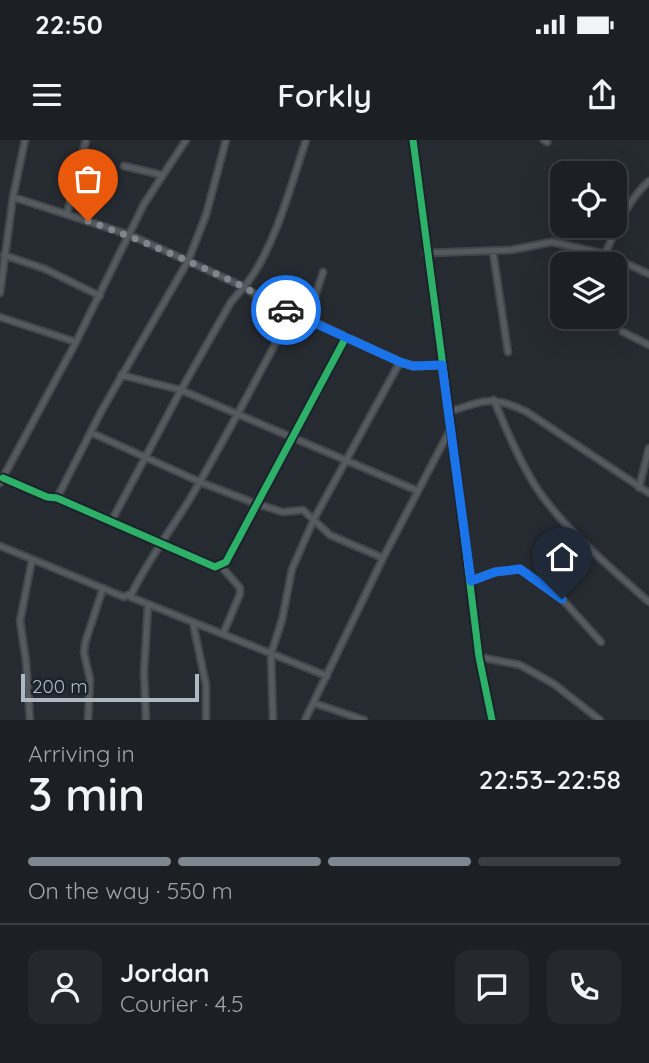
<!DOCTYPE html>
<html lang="en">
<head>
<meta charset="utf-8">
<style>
  body { margin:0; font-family:Quicksand,sans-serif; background:#25282d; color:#f1f3f6; height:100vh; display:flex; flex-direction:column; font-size:26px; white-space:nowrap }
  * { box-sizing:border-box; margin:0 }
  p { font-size:23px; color:#a0a3a7 }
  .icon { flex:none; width:38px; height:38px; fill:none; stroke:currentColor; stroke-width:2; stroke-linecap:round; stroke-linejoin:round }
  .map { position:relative; height:580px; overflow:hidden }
  .details { display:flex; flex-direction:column; background:#1c2025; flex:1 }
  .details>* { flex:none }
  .buttons { position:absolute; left:550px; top:21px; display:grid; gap:14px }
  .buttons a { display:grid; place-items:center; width:77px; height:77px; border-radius:14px; background:#1c2025; box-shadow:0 7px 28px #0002,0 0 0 2px #3a3e42; font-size:35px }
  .scale { position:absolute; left:21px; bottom:18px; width:178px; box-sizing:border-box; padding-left:7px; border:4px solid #aeb8c3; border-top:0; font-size:19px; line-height:24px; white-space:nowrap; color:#aeb8c3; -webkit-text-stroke:5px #1a222b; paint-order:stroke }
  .pin { position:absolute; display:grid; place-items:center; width:60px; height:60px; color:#fff; margin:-72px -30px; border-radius:50% 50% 50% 0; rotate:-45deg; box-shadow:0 0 7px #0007 }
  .pin .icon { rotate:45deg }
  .courier { position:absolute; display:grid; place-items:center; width:70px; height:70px; margin:-35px; border:5px solid #1a73e8; border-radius:50%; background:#fff; color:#222; box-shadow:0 2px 9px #0007 }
  .headline em { font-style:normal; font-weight:600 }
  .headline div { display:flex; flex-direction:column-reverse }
  .headline { display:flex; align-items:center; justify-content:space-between; height:119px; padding:0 28px }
  h1 { font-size:46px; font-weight:600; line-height:52px }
  .bar { display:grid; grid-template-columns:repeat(4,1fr); gap:10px 7px; align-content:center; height:84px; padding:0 28px }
  .bar i { height:9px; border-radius:5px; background:#3a3e42 }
  .bar .current { background:#7e8790 }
  .bar p { grid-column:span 4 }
  .line { display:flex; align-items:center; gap:18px; padding:0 28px; border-top:2px solid #3a3e42 }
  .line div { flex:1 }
  .round { display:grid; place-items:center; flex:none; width:74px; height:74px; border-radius:14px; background:#25282d }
  .status { display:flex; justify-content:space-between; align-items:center; height:49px; padding:0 35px; background:#1c2025; direction:ltr }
  .status svg { height:19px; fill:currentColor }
  header { display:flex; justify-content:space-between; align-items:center; height:91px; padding:0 28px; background:#1c2025; font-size:32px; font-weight:600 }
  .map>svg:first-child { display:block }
</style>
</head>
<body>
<div class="status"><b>22:50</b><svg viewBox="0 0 49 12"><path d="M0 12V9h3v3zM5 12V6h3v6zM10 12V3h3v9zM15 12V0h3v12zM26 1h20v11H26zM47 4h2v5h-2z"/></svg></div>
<header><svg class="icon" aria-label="menu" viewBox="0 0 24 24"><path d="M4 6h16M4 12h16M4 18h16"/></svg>Forkly<svg class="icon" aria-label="share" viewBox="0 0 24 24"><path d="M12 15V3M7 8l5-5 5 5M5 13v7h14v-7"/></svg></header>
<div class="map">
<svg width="649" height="580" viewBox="0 0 649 580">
  <rect width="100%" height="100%" fill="#262b31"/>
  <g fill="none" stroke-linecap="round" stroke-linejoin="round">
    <!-- minor casing -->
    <g stroke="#43474c" stroke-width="9">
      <path id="minor" d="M 413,0 L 449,272 L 479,517 L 492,580
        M 544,0 L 547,2
        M 124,26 L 162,35
        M 13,57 L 130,95 L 188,121 L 206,75 L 226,0
        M 67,73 L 86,0
        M 493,112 L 508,212
        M 426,113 L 511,110 L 552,102 L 605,114 L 649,134
        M 605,114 C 617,87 627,61 649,41
        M 4,115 L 45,129 L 100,156
        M 0,153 L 13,57 L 25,0
        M 0,177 L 76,202
        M 308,179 L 323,132
        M 623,192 L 649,205
        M 121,235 L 181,250 L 418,351
        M 494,260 C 506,289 519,320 536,347 C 562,387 613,430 649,462
        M 449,272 C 485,260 492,255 527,272 L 649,353
        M 92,293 L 200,342 L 257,364 L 283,372 L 303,370 L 330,395 L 383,418
        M 3,338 L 47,357 L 57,358 L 215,427 L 226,422 L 346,197
        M 0,343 L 76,202 L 144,64 L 186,0
        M 639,348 L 649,308
        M 57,358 L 102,270 L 188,121 L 244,147 C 274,111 291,45 306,0
        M 111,382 L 181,250 L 231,162 L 244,147 L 273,166 L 308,179 L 400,222 L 413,226 L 442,225
        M 0,406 L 124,457 L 132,453 C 149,418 174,386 194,352 C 228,293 260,233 292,172
        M 221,426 L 240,448 L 240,454 L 223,494
        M 471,441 L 495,432 L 520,429 L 562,459 L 601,502
        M 128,456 L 327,536
        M 193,483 L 206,545 L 206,580
        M 479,517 L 520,525 L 554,544 L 600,580
        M 314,563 L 364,580
        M 30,580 L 26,521 L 20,481 L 32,420
        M 88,580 L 90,539 L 84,513 L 85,503 L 103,448
        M 146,580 L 144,532 L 148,465
        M 273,580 L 271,514 L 282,480 L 292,429 L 314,379 L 400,222
        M 305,580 L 383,418 L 451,288"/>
    </g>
    <!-- minor -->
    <use href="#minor" stroke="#555a5f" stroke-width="5"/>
    <!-- cycleway casing -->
    <g stroke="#1a222b" stroke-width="11">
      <path id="cycleway" d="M 413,0 L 449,272 L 479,517 L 492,580
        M 3,338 L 47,357 L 57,358 L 215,427 L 226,422 L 346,197"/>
    </g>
    <!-- cycleway -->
    <use href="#cycleway" stroke="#2db169" stroke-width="7"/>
  </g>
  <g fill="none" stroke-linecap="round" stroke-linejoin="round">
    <!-- done -->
    <path stroke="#7e8790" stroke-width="7" stroke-dasharray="0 12.6" d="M 88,81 C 139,99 189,121 238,144 C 255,152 268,164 286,170"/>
    <!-- route -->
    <path stroke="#1a73e8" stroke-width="9" d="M 286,170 L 400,222 L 413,226 L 442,225 L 471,441 L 495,432 L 520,429 L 562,459"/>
  </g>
</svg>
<div class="buttons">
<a><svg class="icon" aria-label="locate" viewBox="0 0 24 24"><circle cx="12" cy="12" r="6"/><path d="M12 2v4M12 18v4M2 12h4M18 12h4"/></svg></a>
<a><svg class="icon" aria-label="layers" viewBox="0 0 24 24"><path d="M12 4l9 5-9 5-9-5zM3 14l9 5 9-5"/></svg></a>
</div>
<div class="scale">200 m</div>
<div class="pin" style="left:88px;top:81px;background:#ea580c"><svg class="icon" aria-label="bag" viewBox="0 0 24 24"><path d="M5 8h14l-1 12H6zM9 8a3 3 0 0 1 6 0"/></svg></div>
<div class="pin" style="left:562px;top:459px;background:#1f2937"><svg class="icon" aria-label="home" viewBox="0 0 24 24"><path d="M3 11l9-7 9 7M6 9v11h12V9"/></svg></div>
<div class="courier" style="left:286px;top:170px"><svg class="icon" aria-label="car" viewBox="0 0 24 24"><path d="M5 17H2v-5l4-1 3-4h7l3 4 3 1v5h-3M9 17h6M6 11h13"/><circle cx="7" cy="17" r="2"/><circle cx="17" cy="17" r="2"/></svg></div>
</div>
<section class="details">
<div class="headline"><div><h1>3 min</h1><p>Arriving in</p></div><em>22:53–22:58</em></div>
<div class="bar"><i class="current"></i><i class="current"></i><i class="current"></i><i></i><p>On the way · 550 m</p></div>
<div class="line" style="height:126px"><a class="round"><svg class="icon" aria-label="person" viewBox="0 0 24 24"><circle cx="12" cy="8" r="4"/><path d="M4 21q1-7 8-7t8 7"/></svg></a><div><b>Jordan</b><p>Courier · 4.5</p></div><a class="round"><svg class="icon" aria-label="chat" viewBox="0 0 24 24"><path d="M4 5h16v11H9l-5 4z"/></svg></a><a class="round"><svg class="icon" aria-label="phone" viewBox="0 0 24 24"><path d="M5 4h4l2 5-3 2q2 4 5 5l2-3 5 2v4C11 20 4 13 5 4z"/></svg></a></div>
</section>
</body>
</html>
